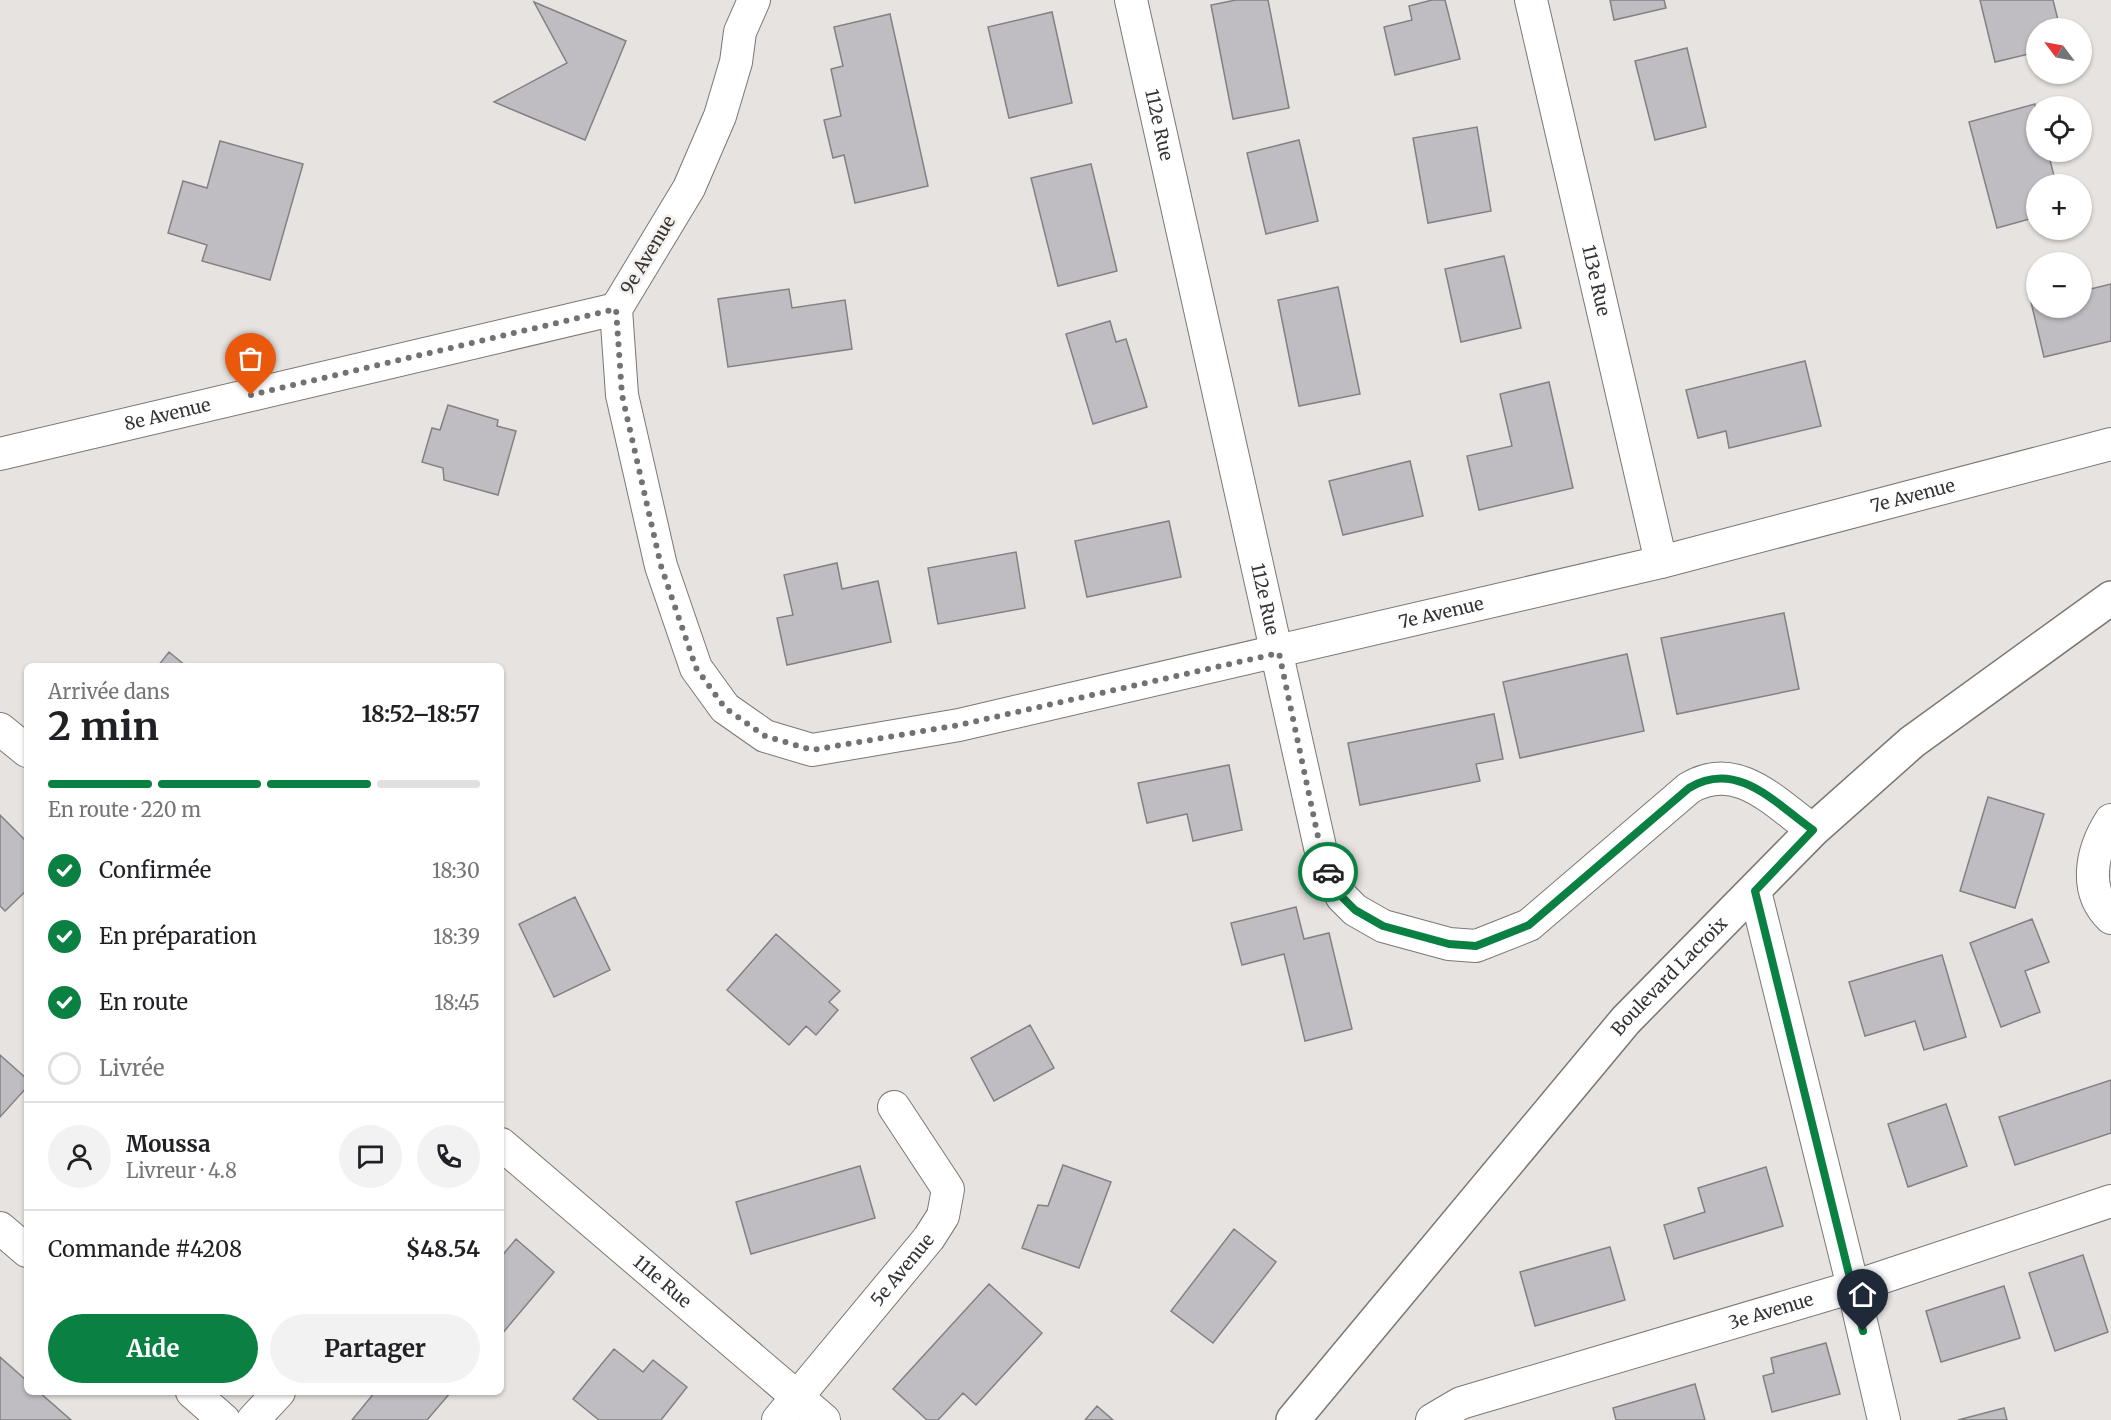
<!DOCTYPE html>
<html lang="fr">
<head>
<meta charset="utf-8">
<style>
  body { margin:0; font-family:Merriweather,serif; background:#f2f2f2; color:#202124; height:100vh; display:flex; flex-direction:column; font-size:22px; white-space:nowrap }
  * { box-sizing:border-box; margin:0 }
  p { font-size:20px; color:#757577 }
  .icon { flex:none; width:33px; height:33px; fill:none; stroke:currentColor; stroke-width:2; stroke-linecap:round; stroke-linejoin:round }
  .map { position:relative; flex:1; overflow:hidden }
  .panel { position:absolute; left:24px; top:663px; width:480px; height:732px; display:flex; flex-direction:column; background:#fff; border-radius:9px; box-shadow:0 2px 4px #0004 }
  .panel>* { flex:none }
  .needle { width:39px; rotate:302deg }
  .fabs { position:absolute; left:2026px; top:18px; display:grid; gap:12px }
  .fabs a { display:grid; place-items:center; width:66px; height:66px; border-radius:50%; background:#fff; box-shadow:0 2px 4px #0004; font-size:30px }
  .pin { position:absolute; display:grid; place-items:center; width:51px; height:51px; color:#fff; margin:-62px -26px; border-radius:50% 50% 50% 0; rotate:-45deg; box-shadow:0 0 6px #0007 }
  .pin .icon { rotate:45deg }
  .courier { position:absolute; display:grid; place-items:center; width:60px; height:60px; margin:-30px; border:4px solid #0b8043; border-radius:50%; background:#fff; color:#222; box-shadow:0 2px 8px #0007 }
  .summary em { font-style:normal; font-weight:700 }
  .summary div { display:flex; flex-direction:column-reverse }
  .summary { display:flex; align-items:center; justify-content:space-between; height:102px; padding:0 24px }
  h1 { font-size:39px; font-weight:700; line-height:45px }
  .bar { display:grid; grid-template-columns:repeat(4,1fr); gap:9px 6px; align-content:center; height:72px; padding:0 24px }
  .bar i { height:8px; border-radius:4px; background:#e0e0e0 }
  .bar .active { background:#0b8043 }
  .bar p { grid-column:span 4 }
  .line { display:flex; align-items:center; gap:15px; padding:0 24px; border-top:2px solid #e0e0e0 }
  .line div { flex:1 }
  .round { display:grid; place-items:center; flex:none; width:63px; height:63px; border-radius:32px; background:#f2f2f2 }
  ol { padding:0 24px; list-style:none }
  li { display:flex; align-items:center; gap:18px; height:66px }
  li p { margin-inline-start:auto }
  li .icon { padding:6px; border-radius:50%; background:#0b8043; color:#fff; stroke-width:4 }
  li:last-child { color:#757577 }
  li i { width:33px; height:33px; border:3px solid #e0e0e0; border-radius:50% }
  .button { display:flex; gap:12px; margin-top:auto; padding:12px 24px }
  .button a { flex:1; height:69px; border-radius:36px; background:#0b8043; color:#fff; font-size:24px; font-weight:700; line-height:69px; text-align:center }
  .button a+a { background:#f2f2f2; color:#202124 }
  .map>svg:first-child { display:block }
</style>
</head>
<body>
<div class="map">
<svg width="2111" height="1420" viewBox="0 0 2111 1420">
  <rect width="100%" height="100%" fill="#e7e3e0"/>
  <!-- building -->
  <path fill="#bfbdc1" stroke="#828184" stroke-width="1.5" d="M 1236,0 L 1268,0 L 1289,108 L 1233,119 L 1211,5 Z
    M 1432,0 L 1445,0 L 1460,59 L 1395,75 L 1384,27 L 1412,20 L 1409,6 Z
    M 1610,0 L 1664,0 L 1666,8 L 1614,20 Z
    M 1980,0 L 2053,0 L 2060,28 L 2037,28 L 2037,52 L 1995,62 Z
    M 534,2 L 626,41 L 585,140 L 494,102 L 567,63 Z
    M 1052,12 L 1072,103 L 1009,118 L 988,27 Z
    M 890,14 L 928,186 L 855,203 L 844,155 L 833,158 L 824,120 L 841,116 L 831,69 L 843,66 L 834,27 Z
    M 1687,48 L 1706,127 L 1655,140 L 1635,61 Z
    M 2035,104 L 2037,152 L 2048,152 L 2056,184 L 2037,184 L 2037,217 L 1997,228 L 1969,122 Z
    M 1477,127 L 1491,211 L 1428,223 L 1413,138 Z
    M 1299,140 L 1318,221 L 1266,234 L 1247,153 Z
    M 220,141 L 303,164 L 270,280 L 202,261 L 207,245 L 168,233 L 183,181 L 207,188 Z
    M 1091,164 L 1117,271 L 1058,286 L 1031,178 Z
    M 1504,256 L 1521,328 L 1461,342 L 1445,269 Z
    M 2111,284 L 2111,341 L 2044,357 L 2031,302 L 2037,301 L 2037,308 L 2082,308 L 2082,291 Z
    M 1338,287 L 1360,394 L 1299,406 L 1278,300 Z
    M 789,289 L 792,308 L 845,300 L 852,349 L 728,367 L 718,299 Z
    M 1110,321 L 1116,342 L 1126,339 L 1147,407 L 1093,424 L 1066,334 Z
    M 1805,361 L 1821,426 L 1729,448 L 1726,431 L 1698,438 L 1686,390 Z
    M 1549,382 L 1573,488 L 1479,510 L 1467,456 L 1512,446 L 1500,394 Z
    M 448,405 L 498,420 L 497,426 L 516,431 L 498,495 L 444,480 L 443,468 L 422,462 L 432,428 L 440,430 Z
    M 1410,461 L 1423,516 L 1343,535 L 1329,481 Z
    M 1169,521 L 1181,577 L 1087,597 L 1075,541 Z
    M 1016,552 L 1025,608 L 938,624 L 928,568 Z
    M 837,563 L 842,589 L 878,581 L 891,642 L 787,665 L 777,618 L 793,615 L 784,575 Z
    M 1784,613 L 1799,689 L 1677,714 L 1661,638 Z
    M 169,652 L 186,666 L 158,666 Z
    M 1627,654 L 1644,731 L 1520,758 L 1503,682 Z
    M 1494,714 L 1503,759 L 1476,764 L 1480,781 L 1360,805 L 1348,743 Z
    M 1229,765 L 1242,830 L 1193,841 L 1187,814 L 1147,823 L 1138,783 Z
    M 1988,797 L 2044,814 L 2015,908 L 1960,891 Z
    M 0,815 L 27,842 L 27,890 L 5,911 L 0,906 Z
    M 575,897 L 610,970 L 554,997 L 519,924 Z
    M 1296,907 L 1304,939 L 1329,933 L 1352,1029 L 1305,1041 L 1284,954 L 1242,965 L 1231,923 Z
    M 2032,919 L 2049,962 L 2025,971 L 2040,1012 L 2001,1027 L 1970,943 Z
    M 776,934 L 840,991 L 829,1002 L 838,1010 L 816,1035 L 806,1026 L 789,1045 L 727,990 Z
    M 1942,955 L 1966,1037 L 1924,1050 L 1915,1021 L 1865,1036 L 1849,982 Z
    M 1030,1025 L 1054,1068 L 994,1101 L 971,1058 Z
    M 0,1055 L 27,1079 L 27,1087 L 0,1117 Z
    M 2111,1080 L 2111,1133 L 2015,1165 L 1999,1117 Z
    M 1946,1104 L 1967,1166 L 1908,1187 L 1888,1124 Z
    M 1063,1165 L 1111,1182 L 1079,1268 L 1022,1248 L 1038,1205 L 1048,1206 Z
    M 860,1166 L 875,1218 L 751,1254 L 736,1202 Z
    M 1766,1167 L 1783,1226 L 1674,1259 L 1664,1225 L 1705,1212 L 1698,1188 Z
    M 1234,1229 L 1276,1262 L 1213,1343 L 1171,1311 Z
    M 516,1239 L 554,1272 L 501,1335 L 501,1257 Z
    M 1610,1247 L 1625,1300 L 1535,1326 L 1520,1272 Z
    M 2083,1255 L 2108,1332 L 2055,1351 L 2029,1273 Z
    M 989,1284 L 1042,1333 L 976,1405 L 963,1393 L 938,1420 L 927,1420 L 893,1389 Z
    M 2004,1286 L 2020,1338 L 1941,1362 L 1926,1311 Z
    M 1826,1343 L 1840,1394 L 1772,1412 L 1763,1376 L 1774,1373 L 1771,1358 Z
    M 614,1349 L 643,1372 L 653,1360 L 687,1387 L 661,1420 L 599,1420 L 573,1399 Z
    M 0,1357 L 27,1381 L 27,1392 L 39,1392 L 71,1420 L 0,1420 Z
    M 1695,1384 L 1705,1420 L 1616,1420 L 1613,1408 Z
    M 375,1392 L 451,1392 L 427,1420 L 352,1420 Z
    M 1097,1406 L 1113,1420 L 1085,1420 Z
    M 2004,1408 L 2007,1420 L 1958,1420 Z"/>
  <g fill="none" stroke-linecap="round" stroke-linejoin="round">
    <!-- street casing -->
    <g stroke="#7a7774" stroke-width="34">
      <g id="street">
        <path id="s1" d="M 754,0 L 740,32 L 736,62 L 720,116 L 689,188 L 616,309 L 622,395 L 661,566 L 696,668 L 725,708 L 765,736 L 812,750 L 959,725 L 1661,562 L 2111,444"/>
        <path id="s2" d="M 1131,0 L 1324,865 L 1342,897 L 1355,910 L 1383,926 L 1449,944 L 1476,946 L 1529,925 L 1689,788 C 1737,759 1775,803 1813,830"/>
        <path id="s3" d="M 1531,0 L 1661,562"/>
        <path id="s4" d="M 0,454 L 616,309"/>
        <path d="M 0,729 L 27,751"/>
        <path d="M 2111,820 C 2091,851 2083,891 2111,918"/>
        <path d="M 1755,891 L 1853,1287 L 1884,1420"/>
        <path id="s5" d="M 501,1144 L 824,1420"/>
        <path d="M 0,1228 L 27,1251"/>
        <path d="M 192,1392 L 224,1420"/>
        <path d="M 253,1420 L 279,1392"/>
        <path id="s6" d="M 778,1420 L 929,1238 L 943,1216 L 948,1189 L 894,1107"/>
        <path id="s7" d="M 1432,1420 L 1461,1403 L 1853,1287 L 2111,1201"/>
      </g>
    </g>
    <!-- primary casing -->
    <g stroke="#7a7774" stroke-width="36">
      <g id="primary">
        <path id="s8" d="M 1293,1420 L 1626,1020 L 1813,830 L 1912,742 L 2111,598"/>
      </g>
    </g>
    <!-- street -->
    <use href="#street" stroke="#fff" stroke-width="32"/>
    <!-- primary -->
    <use href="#primary" stroke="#fff" stroke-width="33"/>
  </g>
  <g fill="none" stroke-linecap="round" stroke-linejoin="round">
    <!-- done -->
    <path stroke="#747170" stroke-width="6" stroke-dasharray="0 10.8" d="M 251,395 L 616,309 L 622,395 L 661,566 L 696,668 L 725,708 L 765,736 L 812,750 L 959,725 L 1279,653 L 1324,865 L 1328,872"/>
    <!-- route -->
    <path stroke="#0b8043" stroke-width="8" d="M 1328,872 L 1342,897 L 1355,910 L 1383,926 L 1449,944 L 1476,946 L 1529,925 L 1689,788 C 1737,759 1775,803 1813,830 L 1755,891 L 1863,1331"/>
  </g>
  <g text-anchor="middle" stroke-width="5" stroke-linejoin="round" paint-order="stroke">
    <!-- street labels -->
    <g font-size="18" fill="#363433" stroke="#f4f0ed">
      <text dy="6" stroke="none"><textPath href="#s2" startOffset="128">112e Rue</textPath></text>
      <text transform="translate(648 255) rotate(-59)" y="6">9e Avenue</text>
      <text dy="6" stroke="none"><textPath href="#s3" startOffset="288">113e Rue</textPath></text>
      <text dy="6" stroke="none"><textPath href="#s4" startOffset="172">8e Avenue</textPath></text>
      <text dy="6" stroke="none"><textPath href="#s1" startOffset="1988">7e Avenue</textPath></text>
      <text dy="6" stroke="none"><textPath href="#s2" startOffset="614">112e Rue</textPath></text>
      <text dy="6" stroke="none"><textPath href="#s1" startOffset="1502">7e Avenue</textPath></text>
      <text dy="6" stroke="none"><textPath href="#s8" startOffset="582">Boulevard Lacroix</textPath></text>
      <text dy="6" stroke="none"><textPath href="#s6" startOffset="195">5e Avenue</textPath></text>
      <text dy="6" stroke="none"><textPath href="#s5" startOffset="212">111e Rue</textPath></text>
      <text dy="6" stroke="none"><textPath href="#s7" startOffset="357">3e Avenue</textPath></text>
    </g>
  </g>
</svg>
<div class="fabs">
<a><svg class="needle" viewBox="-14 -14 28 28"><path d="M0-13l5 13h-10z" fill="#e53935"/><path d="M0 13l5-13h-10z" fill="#757577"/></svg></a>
<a><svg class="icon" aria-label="locate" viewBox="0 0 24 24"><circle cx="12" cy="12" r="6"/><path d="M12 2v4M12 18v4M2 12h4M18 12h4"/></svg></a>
<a>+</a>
<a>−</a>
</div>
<div class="pin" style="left:251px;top:395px;background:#ea580c"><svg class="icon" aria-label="bag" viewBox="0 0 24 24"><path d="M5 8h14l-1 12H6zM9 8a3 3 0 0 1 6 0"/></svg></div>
<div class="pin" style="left:1863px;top:1331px;background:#1f2937"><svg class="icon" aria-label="home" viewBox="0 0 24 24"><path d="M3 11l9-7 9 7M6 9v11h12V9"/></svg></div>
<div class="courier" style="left:1328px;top:872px"><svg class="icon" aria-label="car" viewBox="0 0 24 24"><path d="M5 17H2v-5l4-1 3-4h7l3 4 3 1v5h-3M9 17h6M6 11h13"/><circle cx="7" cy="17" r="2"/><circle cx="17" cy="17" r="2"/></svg></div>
<section class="panel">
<div class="summary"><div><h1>2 min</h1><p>Arrivée dans</p></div><em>18:52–18:57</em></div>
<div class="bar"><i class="active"></i><i class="active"></i><i class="active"></i><i></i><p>En route · 220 m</p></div>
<ol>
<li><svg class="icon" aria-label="check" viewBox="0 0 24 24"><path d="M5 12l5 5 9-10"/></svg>Confirmée<p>18:30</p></li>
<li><svg class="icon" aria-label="check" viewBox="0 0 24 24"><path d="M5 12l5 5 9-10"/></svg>En préparation<p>18:39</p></li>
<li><svg class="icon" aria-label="check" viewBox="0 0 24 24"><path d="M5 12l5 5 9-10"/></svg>En route<p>18:45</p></li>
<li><i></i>Livrée</li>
</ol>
<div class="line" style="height:108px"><a class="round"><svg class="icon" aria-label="person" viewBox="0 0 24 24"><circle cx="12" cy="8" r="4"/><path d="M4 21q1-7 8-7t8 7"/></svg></a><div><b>Moussa</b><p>Livreur · 4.8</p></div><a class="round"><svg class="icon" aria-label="chat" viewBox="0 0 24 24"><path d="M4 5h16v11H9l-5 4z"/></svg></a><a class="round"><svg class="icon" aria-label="phone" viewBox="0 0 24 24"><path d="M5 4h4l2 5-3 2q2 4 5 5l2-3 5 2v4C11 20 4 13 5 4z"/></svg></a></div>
<div class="line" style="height:78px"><div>Commande #4208</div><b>$48.54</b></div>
<div class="button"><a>Aide</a><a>Partager</a></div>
</section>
</div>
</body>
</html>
